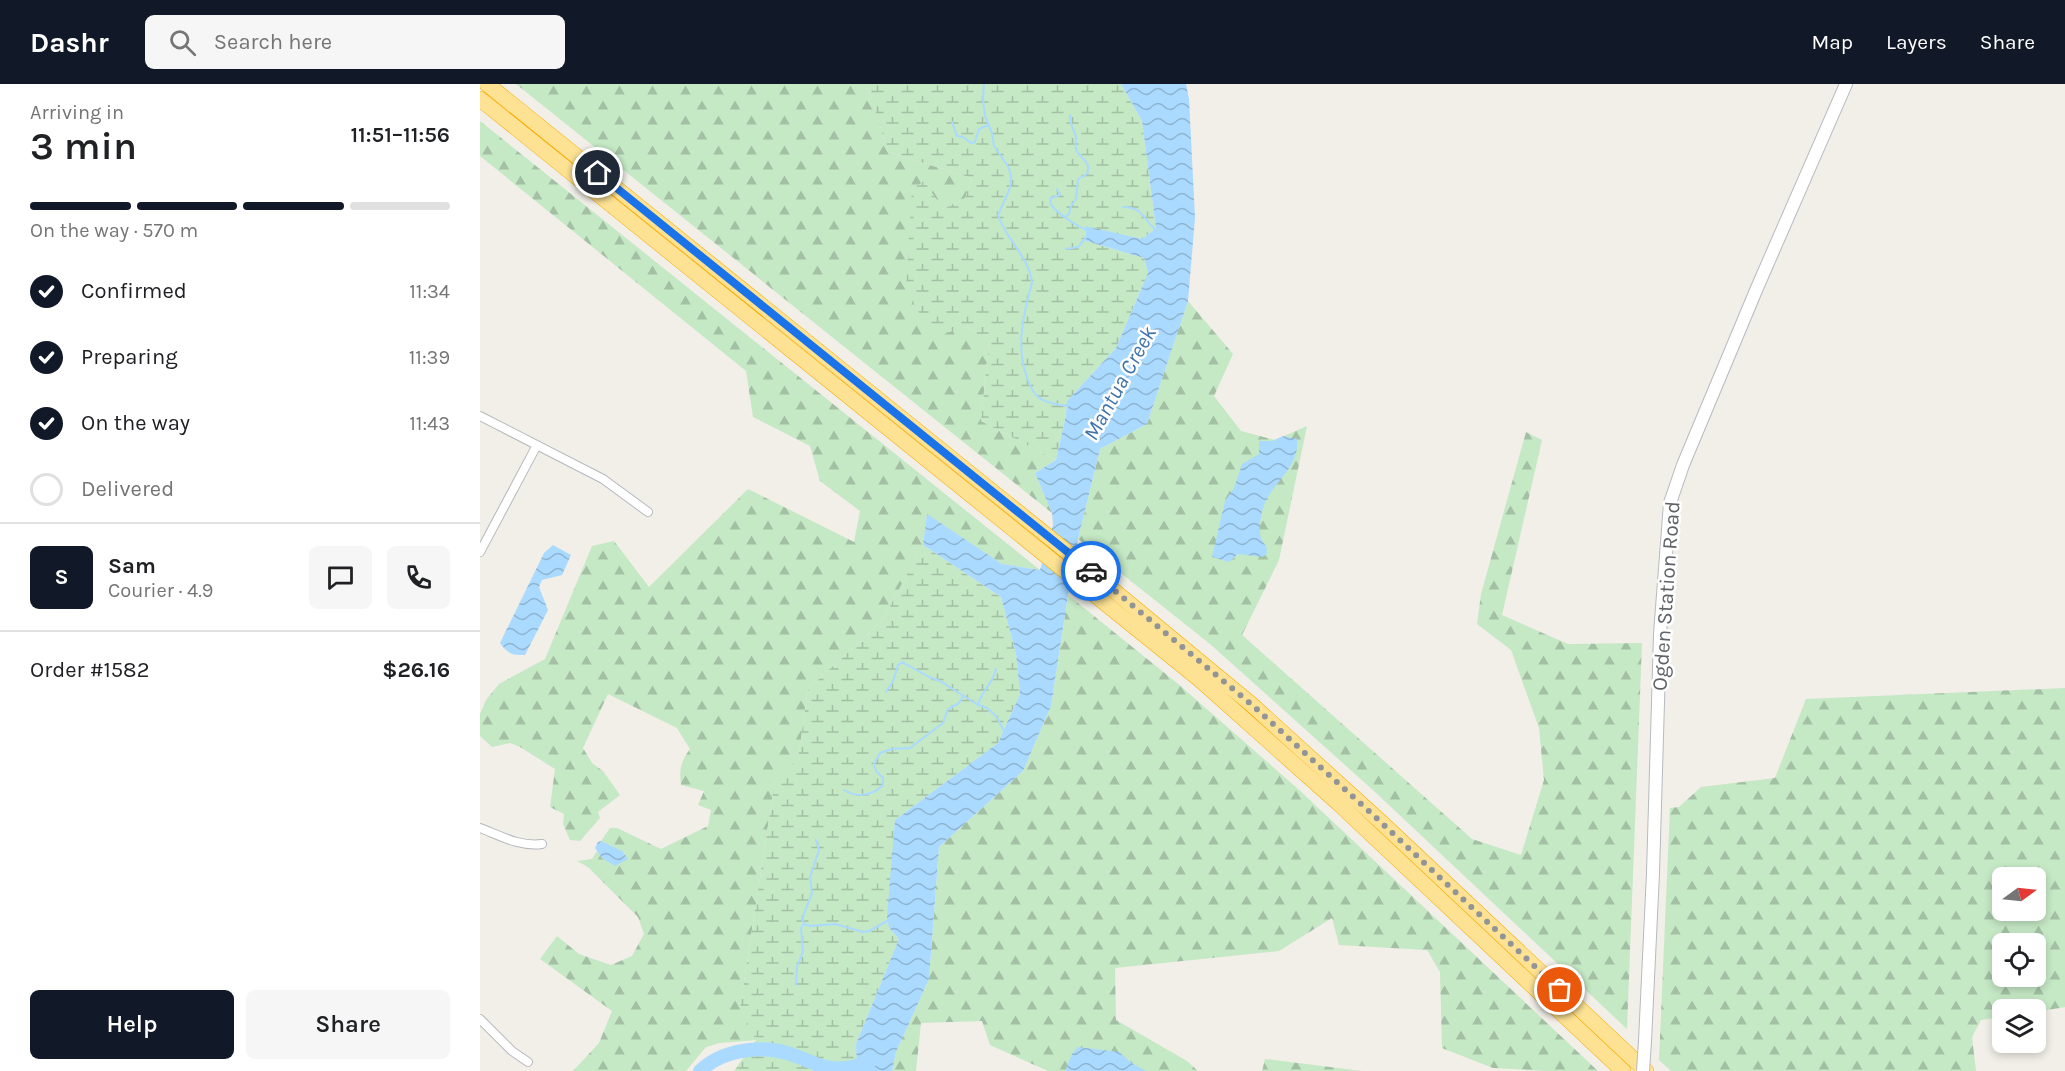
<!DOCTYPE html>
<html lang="en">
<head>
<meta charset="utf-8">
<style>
  body { margin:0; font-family:Karla,sans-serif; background:#f6f6f6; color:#202124; height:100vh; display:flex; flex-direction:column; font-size:22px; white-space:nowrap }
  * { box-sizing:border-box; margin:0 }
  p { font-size:20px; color:#757577 }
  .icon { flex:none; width:33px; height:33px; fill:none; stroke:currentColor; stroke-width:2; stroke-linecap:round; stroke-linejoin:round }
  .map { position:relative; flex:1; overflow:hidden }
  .panel { display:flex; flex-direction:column; background:#fff; width:480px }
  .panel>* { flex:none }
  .needle { width:39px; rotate:75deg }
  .tools { position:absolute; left:1512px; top:783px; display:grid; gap:12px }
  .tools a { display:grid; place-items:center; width:54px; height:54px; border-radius:9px; background:#fff; box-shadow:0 3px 9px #0003; font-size:30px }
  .pin { position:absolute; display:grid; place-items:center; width:51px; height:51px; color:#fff; margin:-26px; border:3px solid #fff; border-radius:50%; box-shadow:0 2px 6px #0007 }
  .courier { position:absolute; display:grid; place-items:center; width:60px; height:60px; margin:-30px; border:4px solid #1a73e8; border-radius:50%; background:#fff; color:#222; box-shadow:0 2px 8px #0007 }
  .summary em { font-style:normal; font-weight:600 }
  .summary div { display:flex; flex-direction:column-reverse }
  .summary { display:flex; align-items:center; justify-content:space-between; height:102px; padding:0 30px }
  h1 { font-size:39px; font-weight:600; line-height:45px }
  .bar { display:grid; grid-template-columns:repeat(4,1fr); gap:9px 6px; align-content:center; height:72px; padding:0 30px }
  .bar i { height:8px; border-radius:4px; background:#e0e0e0 }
  .bar .active { background:#111827 }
  .bar p { grid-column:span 4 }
  .line { display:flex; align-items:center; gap:15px; padding:0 30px; border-top:2px solid #e0e0e0 }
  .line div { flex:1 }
  .round { display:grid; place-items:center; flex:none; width:63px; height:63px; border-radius:9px; background:#f6f6f6 }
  ol { padding:0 30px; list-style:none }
  li { display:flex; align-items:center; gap:18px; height:66px }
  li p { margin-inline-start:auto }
  li .icon { padding:6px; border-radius:50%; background:#111827; color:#fff; stroke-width:4 }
  li:last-child { color:#757577 }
  li i { width:33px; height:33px; border:3px solid #e0e0e0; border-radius:50% }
  .button { display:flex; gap:12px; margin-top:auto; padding:12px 30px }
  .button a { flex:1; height:69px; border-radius:9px; background:#111827; color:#fff; font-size:24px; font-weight:600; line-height:69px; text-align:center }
  .button a+a { background:#f6f6f6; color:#202124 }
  header { display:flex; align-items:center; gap:36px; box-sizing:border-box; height:84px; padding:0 30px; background:#111827; color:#fff }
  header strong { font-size:28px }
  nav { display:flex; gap:33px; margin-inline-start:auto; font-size:21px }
  .search { width:420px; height:54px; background:#f6f6f6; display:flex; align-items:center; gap:15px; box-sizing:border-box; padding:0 21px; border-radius:9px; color:#757577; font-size:22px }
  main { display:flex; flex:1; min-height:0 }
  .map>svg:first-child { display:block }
</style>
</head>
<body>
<header>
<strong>Dashr</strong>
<div class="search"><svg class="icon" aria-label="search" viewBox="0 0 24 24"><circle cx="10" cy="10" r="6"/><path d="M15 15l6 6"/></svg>Search here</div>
<nav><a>Map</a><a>Layers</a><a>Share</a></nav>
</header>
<main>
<section class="panel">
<div class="summary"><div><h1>3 min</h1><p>Arriving in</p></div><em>11:51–11:56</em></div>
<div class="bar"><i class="active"></i><i class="active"></i><i class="active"></i><i></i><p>On the way · 570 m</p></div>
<ol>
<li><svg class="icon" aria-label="check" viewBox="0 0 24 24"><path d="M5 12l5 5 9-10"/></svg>Confirmed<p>11:34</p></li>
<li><svg class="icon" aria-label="check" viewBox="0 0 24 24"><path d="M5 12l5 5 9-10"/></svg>Preparing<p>11:39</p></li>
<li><svg class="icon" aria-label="check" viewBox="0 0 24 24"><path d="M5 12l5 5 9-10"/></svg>On the way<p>11:43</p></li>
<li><i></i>Delivered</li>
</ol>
<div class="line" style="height:108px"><b class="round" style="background:#111827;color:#fff">S</b><div><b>Sam</b><p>Courier · 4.9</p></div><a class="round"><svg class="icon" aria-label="chat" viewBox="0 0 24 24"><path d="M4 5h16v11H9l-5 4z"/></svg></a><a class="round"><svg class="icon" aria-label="phone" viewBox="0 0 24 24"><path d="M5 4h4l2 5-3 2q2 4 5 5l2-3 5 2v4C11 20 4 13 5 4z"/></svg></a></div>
<div class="line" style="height:78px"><div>Order #1582</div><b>$26.16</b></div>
<div class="button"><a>Help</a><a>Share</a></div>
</section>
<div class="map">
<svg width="1585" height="987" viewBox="0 0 1585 987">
  <defs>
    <pattern id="forest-firs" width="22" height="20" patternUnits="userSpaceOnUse" patternTransform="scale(1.5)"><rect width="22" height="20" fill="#c5e8c5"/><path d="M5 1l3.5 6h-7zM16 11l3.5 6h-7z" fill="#a3c0a4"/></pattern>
    <pattern id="wetland-marsh" width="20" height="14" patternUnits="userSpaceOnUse" patternTransform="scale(1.5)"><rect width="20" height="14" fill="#c5e8c5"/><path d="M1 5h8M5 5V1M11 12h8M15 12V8" fill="none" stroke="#a3c0a4"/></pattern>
    <pattern id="water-waves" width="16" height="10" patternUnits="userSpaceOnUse" patternTransform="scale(1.5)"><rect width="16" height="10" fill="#aadaff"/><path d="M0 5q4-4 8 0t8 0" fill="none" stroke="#8eb4d2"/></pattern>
  </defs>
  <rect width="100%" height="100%" fill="#f1efe8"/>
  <!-- forest -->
  <path fill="url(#forest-firs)" fill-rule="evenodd" d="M 36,0 L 387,0 L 408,68 L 492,94 L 485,114 L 463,125 L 444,98 L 486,242 L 509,258 L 501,337 L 576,376 L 555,389 L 572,429 Z
    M 0,37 L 560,486 L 522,480 L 447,431 L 443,461 L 402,537 L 328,605 L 318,676 L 295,696 L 260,924 L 277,956 L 240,959 L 226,963 L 206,987 L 93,987 L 119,959 L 132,927 L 60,875 L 77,852 L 99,870 L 131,881 L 152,872 L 164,850 L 158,833 L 108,783 L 97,777 L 112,775 L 117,767 L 122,774 L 131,779 L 145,770 L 121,757 L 130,744 L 137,744 L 181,765 L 228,742 L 231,726 L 218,721 L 224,707 L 201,701 C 199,685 201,677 210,665 L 197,644 L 128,610 L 103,664 L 112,679 L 123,687 L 140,711 L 118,728 L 120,734 L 100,757 L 90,756 L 83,740 L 84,730 L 70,723 L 75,685 L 40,663 L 30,659 L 12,663 L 0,652 L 0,630 L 6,616 L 19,600 L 65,575 L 112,462 L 134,457 L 169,503 L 268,405 L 374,458 L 380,427 L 340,397 L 330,362 L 273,333 L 266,287 L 0,72 Z
    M 708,217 L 753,270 L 734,312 L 761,347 L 795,356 L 827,342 L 799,476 L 762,551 L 992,755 L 1041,771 L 1064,696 L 1059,644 L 1031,566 L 997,540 L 1001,510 L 1046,348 L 1062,356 L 1022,531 L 1088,560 L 1162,559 L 1147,945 L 894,707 L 730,560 L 598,455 L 620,365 L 667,340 Z
    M 588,511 L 697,599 L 817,704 L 1118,987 L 1066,987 L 1013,984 L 962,964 L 960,888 L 947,866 L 859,861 L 852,834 L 799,867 L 635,884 L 636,936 L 707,977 L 718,987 L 568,987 L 510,961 L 502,937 L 441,939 L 436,987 L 412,987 L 416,968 L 449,895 L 459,763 L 543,687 L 571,622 Z
    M 1585,604 L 1585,923 L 1556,928 L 1556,926 L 1522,926 L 1522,933 L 1501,936 L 1492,953 L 1496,987 L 1191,987 L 1179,976 L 1190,724 L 1199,723 L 1221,703 L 1295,694 L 1326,615 ZM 1522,794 L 1556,794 L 1556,826 L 1522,826 ZM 1522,860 L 1556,860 L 1556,892 L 1522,892 Z
    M 785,975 L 882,987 L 782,987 Z"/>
  <!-- wetland -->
  <path fill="url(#wetland-marsh)" d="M 387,0 L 641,0 L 662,37 L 676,144 L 662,155 L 605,143 L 606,157 L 664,174 L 668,189 L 636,264 L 587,317 L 586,331 L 576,376 L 501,337 L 509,258 L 486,242 L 454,254 L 426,206 L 432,105 L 444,97 L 463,125 L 485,114 L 492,94 L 408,68 Z
    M 443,461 L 521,513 L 536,570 L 540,610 L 518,659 L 415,736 L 409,844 L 419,855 L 376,960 L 377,987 L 254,987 L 276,956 L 260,924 L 295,696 L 318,675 L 328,605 L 402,537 Z"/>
  <!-- water -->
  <path fill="url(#water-waves)" d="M 641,0 L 706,0 L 709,15 L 715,134 L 708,217 L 667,340 L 620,365 L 598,455 L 588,511 L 571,622 L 543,687 L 459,763 L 449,895 L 416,968 L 412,987 L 377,987 L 376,960 L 419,855 L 409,844 L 407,833 L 415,736 L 518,659 L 540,610 L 536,570 L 521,513 L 443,461 L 447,430 L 522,480 L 560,486 L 573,441 L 572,429 L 555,389 L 576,376 L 586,331 L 587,317 L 636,264 L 668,189 L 664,174 L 606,157 L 605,142 L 662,155 L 676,144 L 662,37 Z
    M 803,352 L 817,355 C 820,383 793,398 784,421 C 781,429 778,446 781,454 C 784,461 789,462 786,471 L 782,473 L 758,470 L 749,478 L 732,473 L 745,417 L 754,404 L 762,380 L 779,370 L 779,357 L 792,357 Z
    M 73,461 L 91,471 L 82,491 L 62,496 L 59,503 L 68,526 L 45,571 C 32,571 28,570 20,559 L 64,469 Z
    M 121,757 L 142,767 L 148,775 L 135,782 L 122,774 L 115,764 L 118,758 Z
    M 598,963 L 639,968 L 653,980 L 666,987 L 585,987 L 592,970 Z"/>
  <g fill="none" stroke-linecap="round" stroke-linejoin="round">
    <!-- stream -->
    <path stroke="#aadaff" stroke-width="2" d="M 504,0 L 503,15 L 505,32 L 512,49 L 514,62 L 529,84 L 531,94 L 530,104 L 518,131 C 526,156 549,172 552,199 C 543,232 535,264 548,296 C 550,302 553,308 557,312 C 565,319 578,321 588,322
      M 472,38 L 477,52 L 483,53 L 491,59 L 495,58 L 499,45 L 508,41
      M 577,105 L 580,111 L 571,114 L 570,119 C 574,127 598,144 608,146
      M 643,123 C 663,123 663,135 675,145
      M 585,133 L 589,130 L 591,122 L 596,115 L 598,95 L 607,90 C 612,76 600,76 596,65 C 595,60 597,55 595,50 C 592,43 590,40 590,31
      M 586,165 L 598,163 L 607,152
      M 406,608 L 413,597 L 418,581 L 422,578 L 449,593 L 460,597 L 498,621 L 507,624 L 516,632 L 524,647
      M 498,621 C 501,607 513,600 516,585
      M 364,706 C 377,714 392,712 403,701 L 403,694 L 396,687 L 394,680 L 400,669 L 412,665 L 430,664 L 463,639 L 468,625 L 479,619 L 483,612
      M 324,840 L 330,842 L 355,840 L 383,848 L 389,847 L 409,836
      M 316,901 L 317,883 L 323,867 L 321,844 L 324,840 L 322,835 L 332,809 L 330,793 L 339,766 L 336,756"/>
    <!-- river -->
    <path stroke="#aadaff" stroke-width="14" d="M 220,987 C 242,966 279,961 307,969 C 322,973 336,982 351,984 C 365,986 379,982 392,976"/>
    <!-- street casing -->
    <g stroke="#b5b8bc" stroke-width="10">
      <path id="street" d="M 0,332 L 123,395 L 168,428
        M 0,468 L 57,361
        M 0,744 C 21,752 40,763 62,760
        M 0,935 L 32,967 L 48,978"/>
    </g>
    <!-- secondary casing -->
    <g stroke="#b6babf" stroke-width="14">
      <path id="secondary" d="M 1165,957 L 1173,789 L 1180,550 L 1190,419 L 1203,381 L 1277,204 L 1366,0"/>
    </g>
    <!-- highway casing -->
    <g stroke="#f9ab00" stroke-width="16">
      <path id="highway" d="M 7,0 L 575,458 L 771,620 L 901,738 L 1166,987
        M 0,15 L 719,595 L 858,719 L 1143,987"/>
    </g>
    <!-- street -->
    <use href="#street" stroke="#fff" stroke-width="8"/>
    <!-- secondary -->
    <use href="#secondary" stroke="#fff" stroke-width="12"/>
    <!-- highway -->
    <use href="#highway" stroke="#fde293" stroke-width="15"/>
    <!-- secondary-bridge casing -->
    <g stroke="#b6babf" stroke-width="14" stroke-linecap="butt">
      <path id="secondary-bridge" d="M 1163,987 L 1165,957"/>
    </g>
    <!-- secondary-bridge -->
    <use href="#secondary-bridge" stroke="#fff" stroke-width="12"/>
  </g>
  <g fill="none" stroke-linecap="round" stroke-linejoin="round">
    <!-- done -->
    <path stroke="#929495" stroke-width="6" stroke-dasharray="0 10.8" d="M 611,487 L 771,620 L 891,729 L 1080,906"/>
    <!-- route -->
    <path stroke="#1a73e8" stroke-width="8" d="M 118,89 L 611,487"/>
  </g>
  <g text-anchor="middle" stroke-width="5" stroke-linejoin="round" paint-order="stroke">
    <!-- street labels -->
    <g font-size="21" fill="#5f6368" stroke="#fff">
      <text transform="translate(1186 512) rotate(-86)" y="7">Ogden Station Road</text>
    </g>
    <!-- water labels -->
    <g font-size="22" font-style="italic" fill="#4174aa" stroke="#fff">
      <text transform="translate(639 299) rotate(-61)" y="8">Mantua Creek</text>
    </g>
  </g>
</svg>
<div class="tools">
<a><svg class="needle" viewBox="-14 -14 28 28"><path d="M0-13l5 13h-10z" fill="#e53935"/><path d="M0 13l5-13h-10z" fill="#757577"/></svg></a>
<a><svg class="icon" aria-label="locate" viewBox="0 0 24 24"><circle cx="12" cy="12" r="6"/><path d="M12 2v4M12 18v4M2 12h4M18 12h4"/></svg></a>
<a><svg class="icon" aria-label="layers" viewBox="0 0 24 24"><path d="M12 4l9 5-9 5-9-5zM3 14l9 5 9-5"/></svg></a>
</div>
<div class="pin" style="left:1080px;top:906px;background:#ea580c"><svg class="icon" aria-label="bag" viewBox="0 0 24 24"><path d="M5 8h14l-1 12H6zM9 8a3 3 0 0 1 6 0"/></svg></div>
<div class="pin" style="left:118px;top:89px;background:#1f2937"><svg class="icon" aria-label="home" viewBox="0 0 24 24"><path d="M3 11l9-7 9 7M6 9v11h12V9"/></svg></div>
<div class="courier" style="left:611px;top:487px"><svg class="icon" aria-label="car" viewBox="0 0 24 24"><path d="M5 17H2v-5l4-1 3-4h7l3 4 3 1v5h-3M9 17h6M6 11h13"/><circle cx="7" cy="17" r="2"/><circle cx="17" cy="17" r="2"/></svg></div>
</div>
</main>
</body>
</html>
